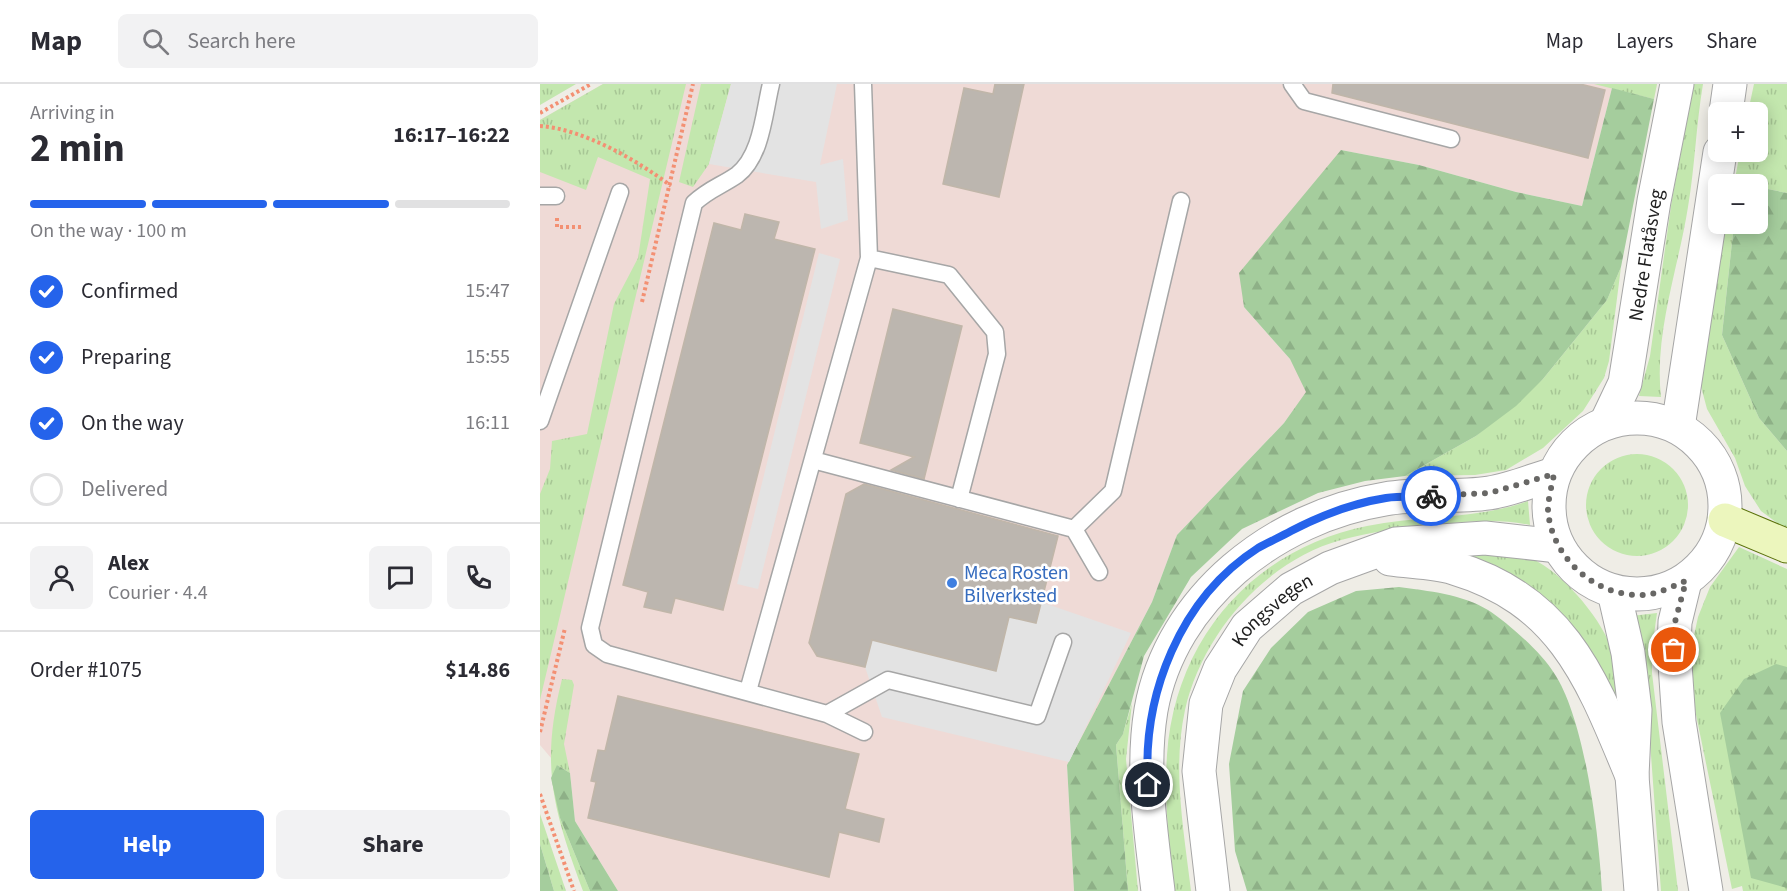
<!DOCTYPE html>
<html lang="en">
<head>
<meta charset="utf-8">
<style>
  body { margin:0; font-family:"Source Sans 3",sans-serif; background:#f2f2f3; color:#2b2b33; height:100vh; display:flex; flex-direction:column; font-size:22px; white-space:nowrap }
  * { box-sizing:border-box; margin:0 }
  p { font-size:20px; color:#7c7c81 }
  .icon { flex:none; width:33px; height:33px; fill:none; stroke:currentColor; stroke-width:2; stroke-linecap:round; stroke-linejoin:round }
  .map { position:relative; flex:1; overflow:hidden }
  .drawer { display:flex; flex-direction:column; background:#fff; width:540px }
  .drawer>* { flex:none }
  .controls { position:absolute; left:1168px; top:18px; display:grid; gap:12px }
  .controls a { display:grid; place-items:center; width:60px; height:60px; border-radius:9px; background:#fff; box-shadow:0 3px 15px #0003; font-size:30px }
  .pin { position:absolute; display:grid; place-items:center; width:51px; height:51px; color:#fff; margin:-26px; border:3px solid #fff; border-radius:50%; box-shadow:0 2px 6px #0007 }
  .courier { position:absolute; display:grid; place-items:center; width:60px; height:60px; margin:-30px; border:4px solid #2563eb; border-radius:50%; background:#fff; color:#222; box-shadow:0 2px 8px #0007 }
  .head em { font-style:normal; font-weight:700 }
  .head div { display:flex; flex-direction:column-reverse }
  .head { display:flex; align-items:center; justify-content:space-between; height:102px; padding:0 30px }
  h1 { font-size:39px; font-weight:700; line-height:45px }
  .bar { display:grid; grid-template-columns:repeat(4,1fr); gap:9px 6px; align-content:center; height:72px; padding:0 30px }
  .bar i { height:8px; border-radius:4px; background:#e1e1e2 }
  .bar .on { background:#2563eb }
  .bar p { grid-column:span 4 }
  .line { display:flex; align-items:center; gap:15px; padding:0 30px; border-top:2px solid #e1e1e2 }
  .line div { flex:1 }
  .round { display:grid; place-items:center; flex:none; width:63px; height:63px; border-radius:9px; background:#f2f2f3 }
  ol { padding:0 30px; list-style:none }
  li { display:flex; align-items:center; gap:18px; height:66px }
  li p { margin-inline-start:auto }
  li .icon { padding:6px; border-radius:50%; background:#2563eb; color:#fff; stroke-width:4 }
  li:last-child { color:#7c7c81 }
  li i { width:33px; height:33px; border:3px solid #e1e1e2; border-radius:50% }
  .action { display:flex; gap:12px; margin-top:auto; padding:12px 30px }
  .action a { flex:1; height:69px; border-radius:9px; background:#2563eb; color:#fff; font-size:24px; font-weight:700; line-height:69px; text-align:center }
  .action a+a { background:#f2f2f3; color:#2b2b33 }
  header { display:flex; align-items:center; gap:36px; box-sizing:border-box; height:84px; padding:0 30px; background:#fff; border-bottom:2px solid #e1e1e2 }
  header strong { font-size:28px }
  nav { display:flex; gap:33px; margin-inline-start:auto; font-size:21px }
  .search { width:420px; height:54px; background:#f2f2f3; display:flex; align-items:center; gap:15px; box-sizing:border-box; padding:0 21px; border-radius:9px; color:#7c7c81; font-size:22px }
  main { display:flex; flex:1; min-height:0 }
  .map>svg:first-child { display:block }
</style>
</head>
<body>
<header>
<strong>Map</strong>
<div class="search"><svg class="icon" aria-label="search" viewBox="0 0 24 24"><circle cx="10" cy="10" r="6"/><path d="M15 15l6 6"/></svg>Search here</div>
<nav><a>Map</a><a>Layers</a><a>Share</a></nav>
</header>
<main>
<section class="drawer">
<div class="head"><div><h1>2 min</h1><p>Arriving in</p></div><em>16:17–16:22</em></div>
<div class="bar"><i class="on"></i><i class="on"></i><i class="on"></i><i></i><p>On the way · 100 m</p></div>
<ol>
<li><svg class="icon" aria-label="check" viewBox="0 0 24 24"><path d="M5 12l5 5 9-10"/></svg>Confirmed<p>15:47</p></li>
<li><svg class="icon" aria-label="check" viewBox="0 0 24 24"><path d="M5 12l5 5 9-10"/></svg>Preparing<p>15:55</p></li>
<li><svg class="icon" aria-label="check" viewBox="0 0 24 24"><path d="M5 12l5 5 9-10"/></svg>On the way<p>16:11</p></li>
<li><i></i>Delivered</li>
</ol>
<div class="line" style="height:108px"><a class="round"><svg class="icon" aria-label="person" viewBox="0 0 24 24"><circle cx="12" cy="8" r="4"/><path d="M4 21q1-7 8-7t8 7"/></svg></a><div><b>Alex</b><p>Courier · 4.4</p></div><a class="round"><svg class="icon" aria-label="chat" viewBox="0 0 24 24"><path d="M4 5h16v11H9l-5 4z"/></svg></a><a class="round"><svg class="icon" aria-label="phone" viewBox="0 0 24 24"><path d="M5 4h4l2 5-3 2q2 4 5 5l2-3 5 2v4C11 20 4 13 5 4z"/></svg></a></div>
<div class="line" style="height:78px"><div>Order #1075</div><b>$14.86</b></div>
<div class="action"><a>Help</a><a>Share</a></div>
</section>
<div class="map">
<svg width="1247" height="807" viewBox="0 0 1247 807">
  <defs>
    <pattern id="grass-tufts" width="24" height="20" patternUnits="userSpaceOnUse" patternTransform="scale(1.5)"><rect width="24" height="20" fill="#c3e7ae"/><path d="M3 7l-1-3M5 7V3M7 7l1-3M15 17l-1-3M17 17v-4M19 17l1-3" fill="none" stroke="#a7c695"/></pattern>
    <pattern id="forest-firs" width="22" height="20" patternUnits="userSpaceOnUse" patternTransform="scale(1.5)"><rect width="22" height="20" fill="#a5cd9d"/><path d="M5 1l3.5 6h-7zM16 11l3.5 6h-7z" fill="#8eb087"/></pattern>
  </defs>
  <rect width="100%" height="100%" fill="#efede6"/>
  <!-- commercial -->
  <path fill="#efdad6" d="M 63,0 L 1117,0 L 1114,15 L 1072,4 L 1042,122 L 976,108 L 879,81 L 801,66 L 704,223 L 750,275 L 767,308 L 744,339 L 637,451 L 612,518 L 527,681 L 534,807 L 78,807 L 35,737 L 30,689 L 17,681 L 0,661 L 0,36 Z"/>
  <!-- grass -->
  <path fill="url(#grass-tufts)" d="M 0,0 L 36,0 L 0,21 Z
    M 63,0 L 146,0 L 0,616 L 0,410 L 10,385 L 12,357 L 47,350 L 74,220 L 98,174 L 110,95 L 58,73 L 46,106 L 0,88 L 0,36 Z
    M 161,0 L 191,0 L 169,80 L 153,103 L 139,98 Z
    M 1054,0 L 1117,0 L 1114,15 Z
    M 1154,0 L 1163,0 C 1156,41 1155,82 1148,123 C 1138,186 1114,249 1121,313 L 1099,312 L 1110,272 L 1132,115 Z
    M 1214,0 L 1247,0 L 1247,109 L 1218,103 L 1218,100 L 1194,100 L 1200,68 L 1218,68 L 1218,28 L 1208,28 Z
    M 1183,140 L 1194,140 L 1182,251 L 1219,334 L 1247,367 L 1247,446 L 1221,427 L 1205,402 L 1195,374 L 1167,325 L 1159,295 Z
    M 1081,183 L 1069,277 L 1064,294 L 1043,327 L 1003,364 L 966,386 L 935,391 L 865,392 L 936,352 L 1003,295 L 1067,216 Z
    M1046 421a51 51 0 1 1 102 0a51 51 0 1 1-102 0Z
    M 988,417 L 990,441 C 957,434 925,438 891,441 C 861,444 830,448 801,456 C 725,477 662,550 645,626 C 632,686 644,747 651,807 L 634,807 C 629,762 624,716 627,671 C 635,555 713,465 827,442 C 880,431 936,436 988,417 Z
    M 1199,463 L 1247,485 L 1247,807 L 1203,807 L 1202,802 L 1192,805 L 1154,621 L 1150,570 L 1158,533 L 1170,503 Z
    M 910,468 C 930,468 954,465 975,469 C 1012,475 1058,529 1071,563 C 1078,582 1079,606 1083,626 Z
    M 1117,529 L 1112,565 L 1112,589 L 1138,807 L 1121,807 L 1105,590 L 1091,532 Z
    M 22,595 L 32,596 L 34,601 L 24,660 L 30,689 L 17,681 L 20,734 L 50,807 L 43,807 C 13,725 0,682 22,595 Z
    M 592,619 L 586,675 L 598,807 L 588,807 L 576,661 L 583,650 Z
    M 0,730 L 26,807 L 14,807 L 0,760 Z"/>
  <!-- forest -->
  <path fill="url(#forest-firs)" d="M 1072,4 L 1114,15 L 1081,183 L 1067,216 L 1003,295 L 976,322 L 936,352 L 865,392 L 825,397 L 778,409 L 702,445 L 651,493 L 604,572 L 583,650 L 576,661 L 588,807 L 534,807 L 527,681 L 612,518 L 637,451 L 744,339 L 766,308 L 750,275 L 704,223 L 699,189 L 801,66 L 879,81 L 976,108 L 1042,122 Z
    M 1218,103 L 1247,109 L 1247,367 L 1219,334 L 1182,251 L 1194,140 L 1218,140 Z
    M 859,503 C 888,507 922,510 948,526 C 968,539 1001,568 1014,589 C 1045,635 1059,751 1062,807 L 707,807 L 695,767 L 689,680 L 703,607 L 731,564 L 768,528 L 816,507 Z
    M 1236,580 L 1247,583 L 1247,804 L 1211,794 L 1180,629 L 1204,595 Z
    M 17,681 L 30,689 L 35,737 L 78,807 L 50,807 L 20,734 L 11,694 Z
    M 0,760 L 14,807 L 0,807 Z"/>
  <!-- parking -->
  <path fill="#e3e3e3" d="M 191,0 L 297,0 L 280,81 L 303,75 L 308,136 L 281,145 L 276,98 L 169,80 Z
    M 279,169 L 300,175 L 218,505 L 197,500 Z
    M 501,518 L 591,549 L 529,678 L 342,633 L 325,583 L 332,556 L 456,587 L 469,533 L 496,539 Z"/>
  <!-- building -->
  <path fill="#bcb6af" stroke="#c0b6a9" stroke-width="1.5" d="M 455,0 L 484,0 L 459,113 L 403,100 L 424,4 L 453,10 Z
    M 793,0 L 1040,0 L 1065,6 L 1048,74 L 792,9 Z
    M 205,130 L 239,138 L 234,155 L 275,165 L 183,526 L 135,514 L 131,529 L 104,523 L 108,508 L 83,501 L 174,139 L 201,146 Z
    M 353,225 L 422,242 L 384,395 L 351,386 L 374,373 L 320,359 Z
    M 324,400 L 518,452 L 496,539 L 469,533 L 456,587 L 332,556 L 325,583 L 277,572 L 269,559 L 306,410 Z
    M 78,612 L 319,670 L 305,725 L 344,735 L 339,758 L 299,748 L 289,793 L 48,734 L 56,698 L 51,697 L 58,666 L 65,667 Z"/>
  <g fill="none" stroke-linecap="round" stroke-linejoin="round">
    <!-- service casing -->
    <g stroke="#a6a6a6" stroke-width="19">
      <path id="service" d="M 231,0 C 224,28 222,72 197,91 C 181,102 169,105 154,119 L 50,544 L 54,561 L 67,570 L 287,630 L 348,596 L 497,632 L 523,558
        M 752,0 L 764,17 L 911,55
        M 0,112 L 16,112
        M 329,174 L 409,191 L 455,248 L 457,270 L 419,415
        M 0,337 L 80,108
        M 273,376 L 534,445 L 559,488
        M 534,445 L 573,407 L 641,117
        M 208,607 L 329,174 L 323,0
        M 287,630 L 324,648"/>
    </g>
    <!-- tertiary casing -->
    <g stroke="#a6a6a6" stroke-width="35">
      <g id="tertiary">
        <path d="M 1186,28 L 1190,0"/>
        <circle cx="1097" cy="422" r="88"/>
        <path id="s1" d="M 1066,339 L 1085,299 L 1114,117 L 1137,0"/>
        <path d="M 1138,343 L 1180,68"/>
        <path d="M 850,475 C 871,478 895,478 914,484 C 1024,517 1052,596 1092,692"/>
        <path d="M 1145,497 L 1135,538 L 1134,566 L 1139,638 L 1166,807"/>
        <path d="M 1074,508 L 1088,569 L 1095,626 L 1092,692 L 1101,807"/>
        <path d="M 618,807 C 611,748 601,686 611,626 C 631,513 735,433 845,415 C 879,409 915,414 949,409 C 971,406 993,396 1014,390"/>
        <path id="s2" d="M 673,807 L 659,687 L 666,620 L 680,585 L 707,543 L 751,505 L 790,484 L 856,460 L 945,454 L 1018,462"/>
      </g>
    </g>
    <!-- secondary casing -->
    <g stroke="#5a720a" stroke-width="35">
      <path id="secondary" d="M 1185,436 L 1247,462"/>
    </g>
    <!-- path -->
    <path stroke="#f39073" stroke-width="4" stroke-dasharray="3 3" stroke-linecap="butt" d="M 0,29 L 51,0
      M 0,42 C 43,45 97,76 131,102
      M 17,134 L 17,143 L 42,143
      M 102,218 L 153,0
      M 0,648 L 25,544
      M 0,710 L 34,807"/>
    <!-- service -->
    <use href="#service" stroke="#fff" stroke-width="16"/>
    <!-- tertiary -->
    <use href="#tertiary" stroke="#fff" stroke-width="33"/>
    <!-- secondary -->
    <use href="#secondary" stroke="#ecf6bd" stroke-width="33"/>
  </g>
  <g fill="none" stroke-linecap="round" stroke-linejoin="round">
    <!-- done -->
    <path stroke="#686765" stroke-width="6" stroke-dasharray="0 10.8" d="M 891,412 L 950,409 L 1014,390 C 1012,401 1008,415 1008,426 C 1011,476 1061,518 1111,510 C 1122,508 1135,501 1146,497 L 1135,538 L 1134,566"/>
    <!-- route -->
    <path stroke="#2563eb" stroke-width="8" d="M 608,701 C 602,611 640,514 718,464 C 729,458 740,453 751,447 C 780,432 813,419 846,414 C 860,412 876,413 891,412"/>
  </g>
  <!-- markers -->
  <circle fill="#3f7fe0" stroke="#fff" stroke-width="2" cx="412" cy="499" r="6"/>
  <g text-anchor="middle" stroke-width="5" stroke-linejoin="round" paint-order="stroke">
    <!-- street labels -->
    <g font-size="20" fill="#1f1f1f" stroke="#fff">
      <text dy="7" stroke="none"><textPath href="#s1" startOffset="174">Nedre Flatåsveg</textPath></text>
      <text dy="7" stroke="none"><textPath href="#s2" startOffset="306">Kongsvegen</textPath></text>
    </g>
    <!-- shop labels -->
    <g font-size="20" fill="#366cbe" stroke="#fff" text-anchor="start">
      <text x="424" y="495">Meca Rosten<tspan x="424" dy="23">Bilverksted</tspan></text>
    </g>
  </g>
</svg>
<div class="controls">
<a>+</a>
<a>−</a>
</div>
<div class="pin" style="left:1134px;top:566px;background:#ea580c"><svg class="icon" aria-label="bag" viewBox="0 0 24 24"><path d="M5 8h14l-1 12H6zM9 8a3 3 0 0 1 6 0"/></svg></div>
<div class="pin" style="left:608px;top:701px;background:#1f2937"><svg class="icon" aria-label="home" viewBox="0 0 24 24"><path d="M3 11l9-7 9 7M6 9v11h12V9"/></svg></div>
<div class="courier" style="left:891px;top:412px"><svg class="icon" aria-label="bike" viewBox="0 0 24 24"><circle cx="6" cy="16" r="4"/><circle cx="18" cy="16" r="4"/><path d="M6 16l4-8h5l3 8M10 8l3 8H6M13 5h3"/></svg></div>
</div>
</main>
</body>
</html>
